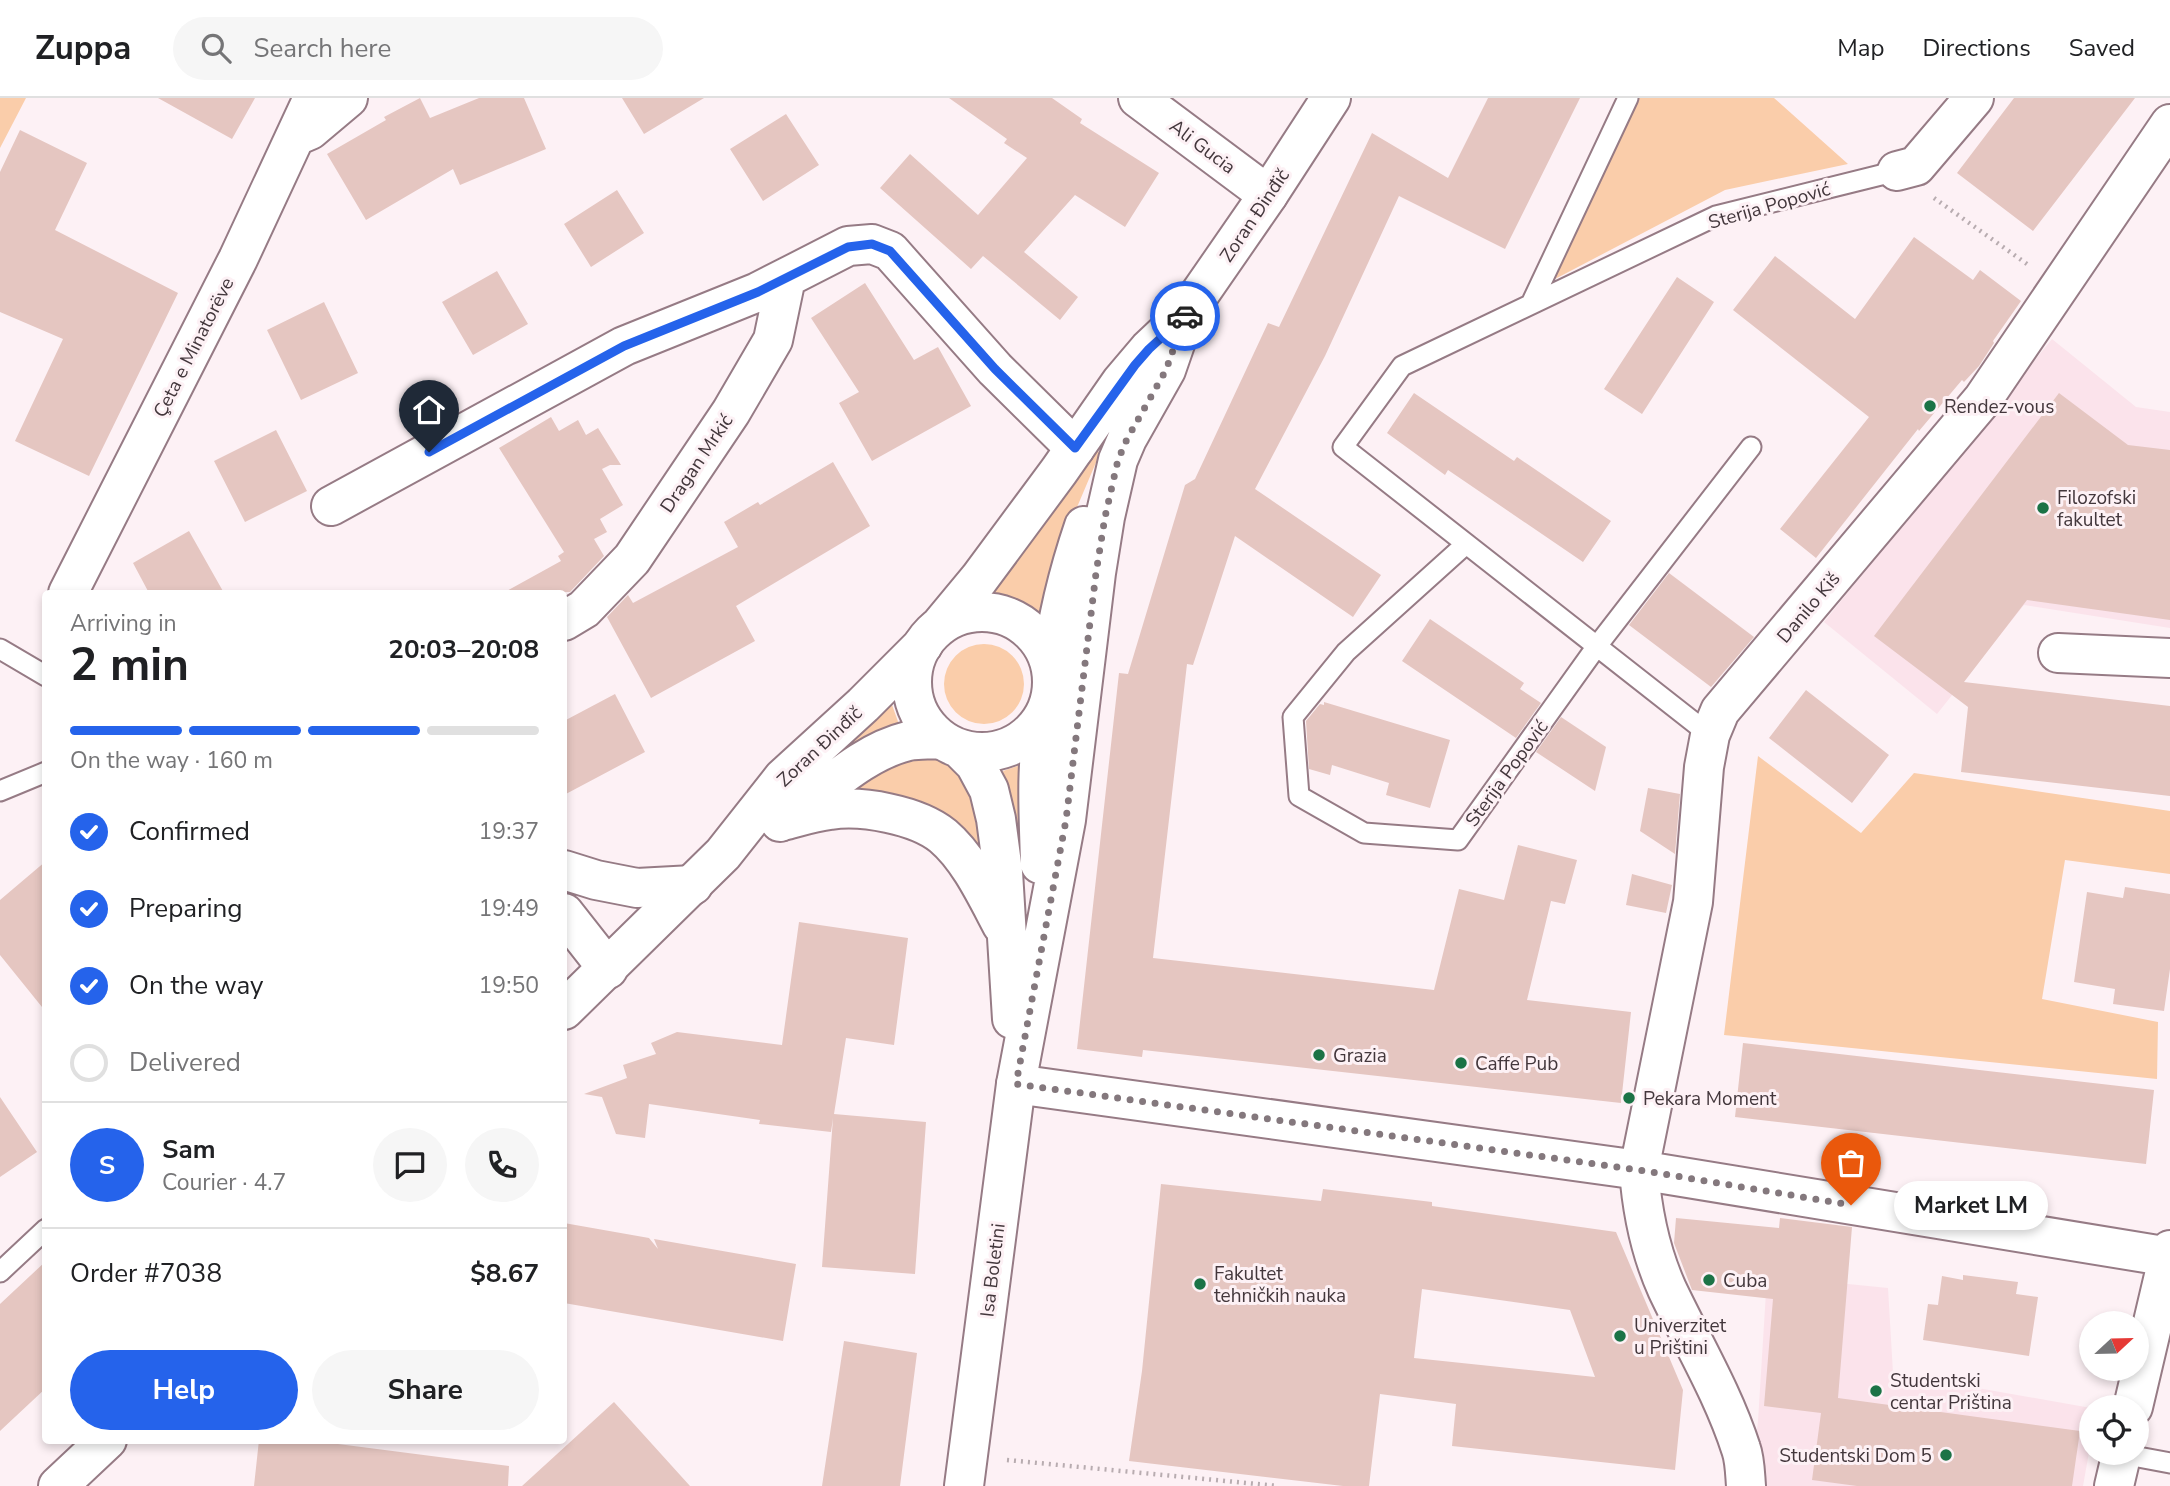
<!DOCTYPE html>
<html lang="en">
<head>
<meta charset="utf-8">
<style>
  body { margin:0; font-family:"Nunito Sans",sans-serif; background:#f6f6f6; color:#202124; height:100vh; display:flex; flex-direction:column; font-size:26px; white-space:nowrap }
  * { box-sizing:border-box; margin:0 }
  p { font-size:23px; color:#757577 }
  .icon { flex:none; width:38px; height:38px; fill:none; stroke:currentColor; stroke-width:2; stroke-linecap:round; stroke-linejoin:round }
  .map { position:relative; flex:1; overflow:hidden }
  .drawer { position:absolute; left:42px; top:492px; width:525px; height:854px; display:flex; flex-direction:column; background:#fff; border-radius:7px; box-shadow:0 4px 10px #0003 }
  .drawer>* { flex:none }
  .needle { width:46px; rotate:68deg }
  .buttons { position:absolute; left:2079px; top:1213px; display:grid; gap:14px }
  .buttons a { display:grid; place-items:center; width:70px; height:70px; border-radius:50%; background:#fff; box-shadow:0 4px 10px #0003; font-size:35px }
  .pin { position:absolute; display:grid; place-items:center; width:60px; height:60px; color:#fff; margin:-72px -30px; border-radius:50% 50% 50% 0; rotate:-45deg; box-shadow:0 0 7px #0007 }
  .pin .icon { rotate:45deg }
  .courier { position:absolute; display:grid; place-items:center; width:70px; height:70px; margin:-35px; border:5px solid #2563eb; border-radius:50%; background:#fff; color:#222; box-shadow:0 2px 9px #0007 }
  .bubble { position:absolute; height:49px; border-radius:24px; background:#fff; box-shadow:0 4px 10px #0003; font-size:23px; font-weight:700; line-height:49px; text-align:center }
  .summary em { font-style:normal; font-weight:700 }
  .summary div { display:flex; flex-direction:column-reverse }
  .summary { display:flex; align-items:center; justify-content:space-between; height:119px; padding:0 28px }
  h1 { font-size:46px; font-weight:700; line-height:52px }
  .bar { display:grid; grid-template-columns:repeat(4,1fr); gap:10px 7px; align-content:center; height:84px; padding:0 28px }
  .bar i { height:9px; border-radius:5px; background:#e0e0e0 }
  .bar .selected { background:#2563eb }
  .bar p { grid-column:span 4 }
  .line { display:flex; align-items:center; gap:18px; padding:0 28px; border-top:2px solid #e0e0e0 }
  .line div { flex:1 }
  .round { display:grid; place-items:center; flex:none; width:74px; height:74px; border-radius:37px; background:#f6f6f6 }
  ol { padding:0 28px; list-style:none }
  li { display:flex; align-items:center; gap:21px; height:77px }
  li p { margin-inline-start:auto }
  li .icon { padding:7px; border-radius:50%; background:#2563eb; color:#fff; stroke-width:4 }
  li:last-child { color:#757577 }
  li i { width:38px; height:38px; border:4px solid #e0e0e0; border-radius:50% }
  .cta { display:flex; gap:14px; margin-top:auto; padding:14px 28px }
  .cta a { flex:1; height:80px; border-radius:42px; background:#2563eb; color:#fff; font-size:28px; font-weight:700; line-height:80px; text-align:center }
  .cta a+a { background:#f6f6f6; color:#202124 }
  header { display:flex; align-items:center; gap:42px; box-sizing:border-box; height:98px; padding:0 35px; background:#fff; border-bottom:2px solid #e0e0e0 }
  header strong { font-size:33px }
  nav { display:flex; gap:38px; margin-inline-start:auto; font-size:24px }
  .search { width:490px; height:63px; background:#f6f6f6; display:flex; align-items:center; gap:18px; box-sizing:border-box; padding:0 24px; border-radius:38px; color:#757577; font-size:26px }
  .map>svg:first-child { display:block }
</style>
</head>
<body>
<header>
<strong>Zuppa</strong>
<div class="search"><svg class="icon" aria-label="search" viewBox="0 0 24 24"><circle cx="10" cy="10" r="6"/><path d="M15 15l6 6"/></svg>Search here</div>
<nav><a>Map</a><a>Directions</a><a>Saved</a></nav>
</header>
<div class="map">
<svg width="2170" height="1388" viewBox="0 0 2170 1388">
  <rect width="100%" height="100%" fill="#fdf1f5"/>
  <!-- built -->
  <path fill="#fbe3eb" d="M 2052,241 L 2136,309 L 2170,314 L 2170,530 L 2024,507 L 1937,616 L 1824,524 Z
    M 1767,1178 L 1888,1190 L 1893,1275 L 2091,1310 L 2091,1343 L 2083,1388 L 1750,1388 L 1758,1323 Z"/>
  <!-- green -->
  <path fill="#facdaa" d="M 0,0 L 26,0 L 0,50 Z
    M 1634,0 L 1774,0 L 1848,66 L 1725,92 L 1555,181 Z
    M 1089,345 L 1100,355 L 1058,454 L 1044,519 L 986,493 Z
    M944 586a40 40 0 1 1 80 0a40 40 0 1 1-80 0Z
    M 891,604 L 901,632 L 777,714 Z
    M 1758,658 L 1861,735 L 1914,675 L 2170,713 L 2170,776 L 2065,762 L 2042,901 L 2158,924 L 2157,981 L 1724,937 Z
    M 927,660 L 949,663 L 967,679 L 982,712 L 981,767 L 955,723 L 912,702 L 863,695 L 849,690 L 880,670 Z
    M 1023,666 L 1030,770 L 1013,772 L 1003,673 Z"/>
  <!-- building -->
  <path fill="#e5c6c1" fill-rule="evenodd" d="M 158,0 L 255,0 L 232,41 Z
    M 420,0 L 430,20 L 479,0 L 524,0 L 546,51 L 460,87 L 453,71 L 366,122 L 327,56 L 386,22 L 384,19 Z
    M 622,0 L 704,0 L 644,36 Z
    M 949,0 L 1052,0 L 1082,21 L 1080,25 L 1159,75 L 1125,129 L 1075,97 L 1024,154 L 1078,199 L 1060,222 L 983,158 L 971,171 L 880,90 L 910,56 L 978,117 L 1027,60 L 1004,45 L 1007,41 Z
    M 1488,0 L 1580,0 L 1505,151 L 1399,98 L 1325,258 L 1255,391 L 1381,477 L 1353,519 L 1235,438 L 1193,567 L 1187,566 L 1153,860 L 1434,892 L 1459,791 L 1504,802 L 1518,747 L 1577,762 L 1565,806 L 1551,803 L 1527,902 L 1631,914 L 1621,1005 L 1143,952 L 1142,959 L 1077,951 L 1119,575 L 1128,576 L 1185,387 L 1195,381 L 1268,225 L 1279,229 L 1372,35 L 1448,80 Z
    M 2014,0 L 2135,0 L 2033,133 L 1957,75 Z
    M 786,16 L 819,67 L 763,103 L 730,51 Z
    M 20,32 L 87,65 L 55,132 L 178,195 L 89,378 L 15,343 L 63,241 L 0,214 L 0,74 Z
    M 617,92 L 644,135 L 591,169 L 564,126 Z
    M 1914,139 L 1973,182 L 1980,172 L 2021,203 L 1993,243 L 1994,245 L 1979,268 L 1964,284 L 1962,282 L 1919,333 L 1918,331 L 1816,460 L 1780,431 L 1869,319 L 1733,212 L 1775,158 L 1855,221 Z
    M 497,173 L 528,226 L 473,257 L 442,204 Z
    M 1677,179 L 1714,204 L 1642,316 L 1604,291 Z
    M 865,185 L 914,262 L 938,249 L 971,308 L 872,363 L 839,305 L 859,294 L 811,220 Z
    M 324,204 L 358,275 L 301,302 L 267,232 Z
    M 1414,295 L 1514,363 L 1517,359 L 1611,423 L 1583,464 L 1448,372 L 1445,377 L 1387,335 Z
    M 2059,295 L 2128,347 L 2170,352 L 2170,522 L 2027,502 L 1964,584 L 2170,608 L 2170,698 L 1961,674 L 1968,609 L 1874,538 Z
    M 551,319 L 559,333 L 578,322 L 586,337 L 598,330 L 621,367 L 610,367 L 602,371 L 623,407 L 600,421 L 607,434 L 594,441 L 604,458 L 570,494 L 503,495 L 561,463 L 558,458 L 564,454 L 499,350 Z
    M 276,332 L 307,393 L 245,424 L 214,363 Z
    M 833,364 L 870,428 L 736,508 L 755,543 L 651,600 L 607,519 L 628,497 L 633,505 L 738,449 L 724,424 L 758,404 L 760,407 Z
    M 189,433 L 224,495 L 149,495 L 133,465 Z
    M 1669,475 L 1754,539 L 1711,589 L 1629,527 Z
    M 1430,521 L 1524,585 L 1520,591 L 1541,605 L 1516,640 L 1402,563 Z
    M 1806,592 L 1889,657 L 1852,705 L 1769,640 Z
    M 615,596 L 645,654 L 564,697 L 564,623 Z
    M 1324,604 L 1450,642 L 1430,710 L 1386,697 L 1389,685 L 1332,667 L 1330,677 L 1309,671 L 1306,623 L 1320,606 L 1324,607 Z
    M 1561,619 L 1606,649 L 1595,693 L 1536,654 Z
    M 1648,690 L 1680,696 L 1675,756 L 1640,733 Z
    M 46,763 L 46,914 L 0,857 L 0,802 Z
    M 1632,776 L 1672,787 L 1666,815 L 1626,807 Z
    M 2125,789 L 2170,796 L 2170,871 L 2164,913 L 2113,906 L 2115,891 L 2074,884 L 2087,794 L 2123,800 Z
    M 799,824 L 908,840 L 894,947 L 846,940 L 834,1016 L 926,1024 L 915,1176 L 822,1169 L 833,1020 L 831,1034 L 759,1026 L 760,1022 L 649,1006 L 645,1040 L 616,1036 L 602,999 L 584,996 L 627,980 L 623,967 L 656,956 L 651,945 L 677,934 L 782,947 Z
    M 1743,945 L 2154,992 L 2146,1066 L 1735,1019 Z
    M 0,999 L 37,1054 L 0,1079 Z
    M 1161,1086 L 1321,1103 L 1323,1091 L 1432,1104 L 1432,1108 L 1616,1134 L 1683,1292 L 1675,1372 L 1452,1348 L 1456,1306 L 1380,1296 L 1369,1388 L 1343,1388 L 1129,1363 L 1142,1273 ZM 1422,1191 L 1570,1212 L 1595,1279 L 1414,1260 Z
    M 1676,1120 L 1779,1130 L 1780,1120 L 1852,1129 L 1838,1300 L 2080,1333 L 2072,1388 L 1857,1388 L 1812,1382 L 1821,1315 L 1764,1308 L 1773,1201 L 1692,1192 L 1674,1145 Z
    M 564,1125 L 649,1140 L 658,1151 L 654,1141 L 796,1166 L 783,1243 L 564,1205 Z
    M 46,1163 L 46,1290 L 0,1333 L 0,1206 Z
    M 1963,1177 L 2018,1184 L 2016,1196 L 2038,1199 L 2029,1258 L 1923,1242 L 1928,1206 L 1938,1207 L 1942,1178 L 1963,1182 Z
    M 844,1243 L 917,1255 L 900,1388 L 822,1388 Z
    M 614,1304 L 690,1388 L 522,1388 Z
    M 259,1342 L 307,1342 L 509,1368 L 508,1388 L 254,1388 Z"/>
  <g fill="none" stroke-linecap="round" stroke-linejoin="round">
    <!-- service casing -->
    <g stroke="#967b85" stroke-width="23">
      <path id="service" d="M 1531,206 L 1628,0
        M 1466,446 L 1346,554 L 1293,619 L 1299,698 L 1364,735 L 1458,742 L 1597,548 L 1751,349
        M 0,551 L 46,578
        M 1710,637 L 1343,349 L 1402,268 L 1716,118 L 1897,73
        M 0,693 L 46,674
        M 0,1174 L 46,1131
        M 2122,1356 L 2170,1365"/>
    </g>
    <!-- minor casing -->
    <g stroke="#967b85" stroke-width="42">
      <path id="minor" d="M 1138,0 L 1268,97
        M 296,38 L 310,32 L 348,0
        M 1897,73 L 1916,68 L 1974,0
        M 331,408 L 624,248 L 758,194 L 848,148 L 872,146 L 890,153 L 995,271 L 1075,350
        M 68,495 L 238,161 L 313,0
        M 564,523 L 584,511 L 632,461 L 731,314 L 773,242 L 786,180
        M 2058,555 L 2170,560
        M 564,772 L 596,782 L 637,790 L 693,787
        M 564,815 L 608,871
        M 1016,986 L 1639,1072 L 2170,1159
        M 2133,1309 L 2170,1152
        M 1746,1388 C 1745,1376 1745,1362 1741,1351 C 1723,1295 1692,1244 1667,1191 C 1650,1153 1642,1113 1639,1072 L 1693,804 L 1704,669 L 1710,637 L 1720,613 L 1983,301 L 2170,26
        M 2114,1388 L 2122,1354"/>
    </g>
    <!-- tertiary casing -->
    <g stroke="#967b85" stroke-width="42">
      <path id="tertiary" d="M 780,724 C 821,697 859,655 908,643 C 918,641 930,642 940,641
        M 564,912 L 723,756 L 783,680 L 863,607 L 923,547
        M 58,1388 L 107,1342"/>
    </g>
    <!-- secondary casing -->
    <g stroke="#967b85" stroke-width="42">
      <path id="secondary" d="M912 584a70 70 0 1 1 140 0a70 70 0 1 1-140 0Z
        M 940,528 L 979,481 L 1059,373 L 1121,284 L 1149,251 L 1185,217 L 1268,97 L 1331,0
        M 1051,569 C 1057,520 1068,475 1084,428
        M 960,651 L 975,666 L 989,692 L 996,721 L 1003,774 L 1012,921
        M 782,723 C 798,719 814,714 830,712 C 862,707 917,717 943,738 C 969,760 986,797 1002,827
        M 1040,766 C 1039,715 1034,664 1047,614
        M 964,1388 L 1016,986 L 1066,722 L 1096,475 L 1105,419 L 1118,362 L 1127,341 L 1166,272 L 1185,217"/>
    </g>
    <!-- path -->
    <path stroke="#b8acb0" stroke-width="4.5" stroke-dasharray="2 5" stroke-linecap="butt" d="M 1934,100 L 2027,166
      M 1007,1362 L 1278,1388"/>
    <!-- service -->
    <use href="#service" stroke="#fff" stroke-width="19"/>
    <!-- minor -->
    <use href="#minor" stroke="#fff" stroke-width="38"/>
    <!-- tertiary -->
    <use href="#tertiary" stroke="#fff" stroke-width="38"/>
    <!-- secondary -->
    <use href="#secondary" stroke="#fff" stroke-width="38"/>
  </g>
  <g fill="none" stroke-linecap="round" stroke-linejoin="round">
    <!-- done -->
    <path stroke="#84787d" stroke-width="7" stroke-dasharray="0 12.6" d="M 1185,218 L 1166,272 L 1127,341 L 1118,362 L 1105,419 L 1096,475 L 1066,722 L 1016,986 L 1639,1072 L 1851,1107"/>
    <!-- route -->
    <path stroke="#2563eb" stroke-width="9" d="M 429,354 L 624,248 L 758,194 L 848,149 L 872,146 L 890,153 L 995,271 L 1075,350 L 1135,267 L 1149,251 L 1185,218"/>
  </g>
  <!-- markers -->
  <g fill="#1b7346" stroke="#fdf1f5" stroke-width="2.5">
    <circle cx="1930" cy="308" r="7"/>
    <circle cx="2043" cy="410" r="7"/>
    <circle cx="1319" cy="957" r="7"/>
    <circle cx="1461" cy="965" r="7"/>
    <circle cx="1629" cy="1000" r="7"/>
    <circle cx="1709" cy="1182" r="7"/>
    <circle cx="1200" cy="1186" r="7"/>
    <circle cx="1620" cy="1238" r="7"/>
    <circle cx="1876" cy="1293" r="7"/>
    <circle cx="1946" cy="1357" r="7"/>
  </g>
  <g text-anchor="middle" stroke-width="6" stroke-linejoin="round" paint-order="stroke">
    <!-- street labels -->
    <g font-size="19" fill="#43373c" stroke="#fdf1f5">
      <text transform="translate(1203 48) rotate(37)" y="7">Ali Gucia</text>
      <text transform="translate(1769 107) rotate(-16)" y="7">Sterija Popović</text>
      <text transform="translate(1254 117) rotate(-56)" y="7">Zoran Đinđič</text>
      <text transform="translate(193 249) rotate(-63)" y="7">Çeta e Minatorëve</text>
      <text transform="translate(696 365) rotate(-56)" y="7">Dragan Mrkić</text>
      <text transform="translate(1808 509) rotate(-50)" y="7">Danilo Kiš</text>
      <text transform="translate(819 648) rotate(-43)" y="7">Zoran Đinđič</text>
      <text transform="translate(1506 675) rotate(-54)" y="7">Sterija Popović</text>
      <text transform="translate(992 1172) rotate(-83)" y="7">Isa Boletini</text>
    </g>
    <!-- poi labels -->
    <g font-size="19" fill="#43373c" stroke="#fdf1f5" text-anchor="start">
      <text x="1944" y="315">Rendez-vous</text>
      <text x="2057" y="406">Filozofski<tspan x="2057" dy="22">fakultet</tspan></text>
      <text x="1333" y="964">Grazia</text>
      <text x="1475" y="972">Caffe Pub</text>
      <text x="1643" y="1007">Pekara Moment</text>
      <text x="1214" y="1182">Fakultet<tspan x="1214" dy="22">tehničkih nauka</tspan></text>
      <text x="1723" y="1189">Cuba</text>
      <text x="1634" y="1234">Univerzitet<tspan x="1634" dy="22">u Prištini</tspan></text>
      <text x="1890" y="1289">Studentski<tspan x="1890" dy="22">centar Priština</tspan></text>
      <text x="1932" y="1364" text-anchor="end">Studentski Dom 5</text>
    </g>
  </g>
</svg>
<div class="buttons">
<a><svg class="needle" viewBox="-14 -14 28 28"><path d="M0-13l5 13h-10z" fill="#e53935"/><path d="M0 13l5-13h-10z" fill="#757577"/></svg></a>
<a><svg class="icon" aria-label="locate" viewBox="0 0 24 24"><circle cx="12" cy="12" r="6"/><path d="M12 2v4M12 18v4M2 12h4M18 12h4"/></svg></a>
</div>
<div class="pin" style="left:1851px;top:1107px;background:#ea580c"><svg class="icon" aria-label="bag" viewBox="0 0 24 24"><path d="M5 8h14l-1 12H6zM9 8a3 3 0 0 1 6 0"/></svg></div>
<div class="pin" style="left:429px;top:354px;background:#1f2937"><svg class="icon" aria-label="home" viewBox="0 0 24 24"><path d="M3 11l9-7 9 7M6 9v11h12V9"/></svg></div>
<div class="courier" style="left:1185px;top:218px"><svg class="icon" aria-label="car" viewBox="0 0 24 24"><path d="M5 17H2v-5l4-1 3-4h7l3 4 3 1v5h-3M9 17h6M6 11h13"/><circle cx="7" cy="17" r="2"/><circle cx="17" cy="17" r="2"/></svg></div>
<div class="bubble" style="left:1894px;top:1083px;width:154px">Market LM</div>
<section class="drawer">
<div class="summary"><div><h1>2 min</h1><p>Arriving in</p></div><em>20:03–20:08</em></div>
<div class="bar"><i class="selected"></i><i class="selected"></i><i class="selected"></i><i></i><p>On the way · 160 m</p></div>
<ol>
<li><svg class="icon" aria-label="check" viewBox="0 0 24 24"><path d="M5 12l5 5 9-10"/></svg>Confirmed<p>19:37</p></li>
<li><svg class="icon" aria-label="check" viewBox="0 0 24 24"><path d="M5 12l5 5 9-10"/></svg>Preparing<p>19:49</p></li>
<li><svg class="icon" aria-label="check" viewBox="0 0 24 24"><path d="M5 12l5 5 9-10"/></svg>On the way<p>19:50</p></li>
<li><i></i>Delivered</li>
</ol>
<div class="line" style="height:126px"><b class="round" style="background:#2563eb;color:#fff">S</b><div><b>Sam</b><p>Courier · 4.7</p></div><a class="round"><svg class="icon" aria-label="chat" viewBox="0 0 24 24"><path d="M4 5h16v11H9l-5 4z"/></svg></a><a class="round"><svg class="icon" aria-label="phone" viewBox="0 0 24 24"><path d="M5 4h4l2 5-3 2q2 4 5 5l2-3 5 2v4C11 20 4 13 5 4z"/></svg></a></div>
<div class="line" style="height:91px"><div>Order #7038</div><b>$8.67</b></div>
<div class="cta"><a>Help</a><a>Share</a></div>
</section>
</div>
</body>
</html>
